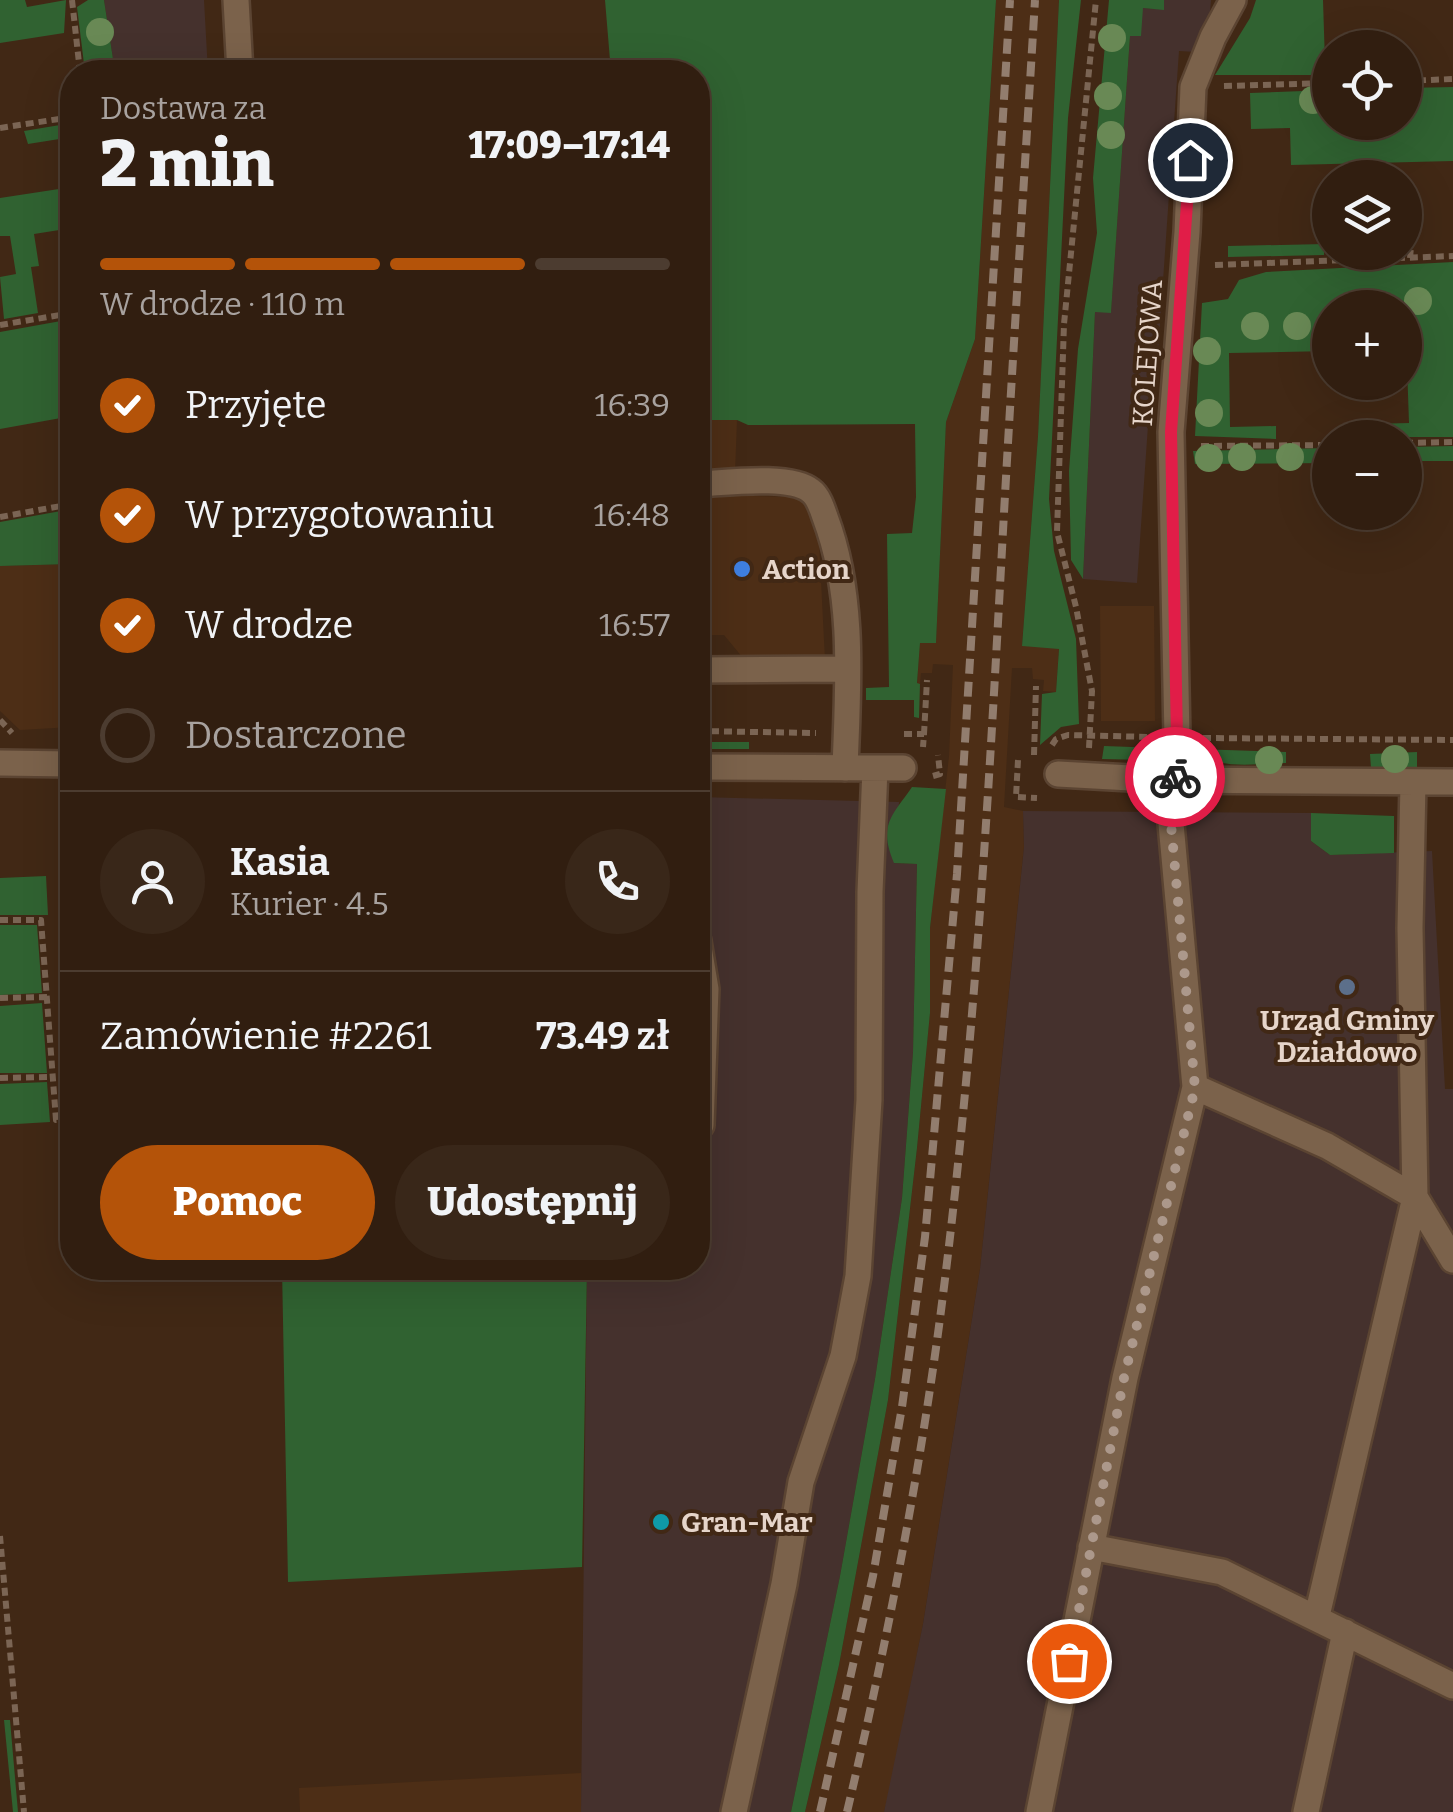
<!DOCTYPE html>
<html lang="pl">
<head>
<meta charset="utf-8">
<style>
  body { margin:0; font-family:Bitter,serif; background:#392719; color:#f1f3f6; height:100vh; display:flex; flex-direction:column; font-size:38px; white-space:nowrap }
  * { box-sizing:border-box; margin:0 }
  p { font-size:32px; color:#a8a29f }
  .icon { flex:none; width:55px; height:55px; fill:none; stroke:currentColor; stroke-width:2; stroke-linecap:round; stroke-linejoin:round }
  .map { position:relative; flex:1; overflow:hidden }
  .side { position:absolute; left:60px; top:60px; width:650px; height:1220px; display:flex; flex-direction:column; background:#311e10; border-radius:40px; box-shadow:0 10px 40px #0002,0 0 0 2px #4c3c30 }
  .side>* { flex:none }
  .tools { position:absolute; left:1312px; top:30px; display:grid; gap:20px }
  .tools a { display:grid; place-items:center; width:110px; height:110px; border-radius:50%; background:#311e10; box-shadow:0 10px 40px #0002,0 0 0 2px #4c3c30; font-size:50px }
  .pin { position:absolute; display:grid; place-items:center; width:85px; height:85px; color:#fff; margin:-42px; border:5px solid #fff; border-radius:50%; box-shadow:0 2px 10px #0007 }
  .courier { position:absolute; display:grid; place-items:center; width:100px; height:100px; margin:-50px; border:8px solid #e11d48; border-radius:50%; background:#fff; color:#222; box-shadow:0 2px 12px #0007 }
  .headline em { font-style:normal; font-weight:800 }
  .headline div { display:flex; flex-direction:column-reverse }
  .headline { display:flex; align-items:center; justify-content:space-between; height:170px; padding:0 40px }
  h1 { font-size:65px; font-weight:800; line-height:75px }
  .bar { display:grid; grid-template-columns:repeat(4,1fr); gap:15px 10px; align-content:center; height:120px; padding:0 40px }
  .bar i { height:12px; border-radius:8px; background:#4c3c30 }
  .bar .on { background:#b45309 }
  .bar p { grid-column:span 4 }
  .line { display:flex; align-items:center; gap:25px; padding:0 40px; border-top:2px solid #4c3c30 }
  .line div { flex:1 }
  .round { display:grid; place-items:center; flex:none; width:105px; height:105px; border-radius:52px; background:#392719 }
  ol { padding:0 40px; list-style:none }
  li { display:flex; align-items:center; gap:30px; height:110px }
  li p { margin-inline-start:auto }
  li .icon { padding:10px; border-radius:50%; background:#b45309; color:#fff; stroke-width:4 }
  li:last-child { color:#a8a29f }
  li i { width:55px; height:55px; border:5px solid #4c3c30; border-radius:50% }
  .cta { display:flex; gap:20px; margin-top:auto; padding:20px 40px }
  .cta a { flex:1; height:115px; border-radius:60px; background:#b45309; color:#fff; font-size:40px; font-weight:800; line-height:115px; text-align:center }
  .cta a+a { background:#392719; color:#f1f3f6 }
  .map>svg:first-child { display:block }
</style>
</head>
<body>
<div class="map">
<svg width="1453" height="1812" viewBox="0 0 1453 1812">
  <rect width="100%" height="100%" fill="#412815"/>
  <!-- built -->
  <path fill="#4d2e16" d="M 996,0 L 1059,0 L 1038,436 L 1022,645 L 1059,648 L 1056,692 L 1043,691 L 1044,680 L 1033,679 L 1032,668 L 1012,668 L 1004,807 L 1023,811 L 1024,847 L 980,1269 L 923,1624 L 889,1794 L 884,1812 L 805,1812 L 839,1665 L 888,1400 L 917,1148 L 930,1013 L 930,928 L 949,756 L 953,665 L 933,664 L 932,673 L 921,673 L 920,684 L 917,684 L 920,642 L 936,642 L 946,422 L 975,339 Z
    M 698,420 L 737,420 L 735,473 L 698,474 Z
    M 698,495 L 798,497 L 818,521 L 825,660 L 743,658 L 724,635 L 698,635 Z
    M 72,564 L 72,727 L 20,730 L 0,711 L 0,566 Z
    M 1100,606 L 1154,606 L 1155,721 L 1101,721 Z
    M 581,1773 L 581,1812 L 300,1812 L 299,1788 Z"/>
  <!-- industrial -->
  <path fill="#45312d" d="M 104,0 L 204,0 L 208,72 L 115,72 Z
    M 1164,0 L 1211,0 L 1208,36 L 1198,35 L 1196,52 L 1179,51 L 1158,353 L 1153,354 L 1137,583 L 1083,579 L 1095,312 L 1111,312 L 1130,36 L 1143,8 L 1163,9 Z
    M 698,797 L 899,802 L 894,863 L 917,864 L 913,1052 L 902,1198 L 875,1379 L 840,1576 L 791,1812 L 581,1812 L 587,1268 L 698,1268 Z
    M 1023,811 L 1311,813 L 1311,841 L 1330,855 L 1432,851 L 1445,1089 L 1453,1089 L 1453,1812 L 884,1812 L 923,1624 L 980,1269 L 1024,847 Z"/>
  <!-- green -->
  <path fill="#306231" d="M 0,0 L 25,0 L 27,7 L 66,0 L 64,33 L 0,43 Z
    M 88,0 L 104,0 L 115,72 L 85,72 L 77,7 Z
    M 605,0 L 996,0 L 975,339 L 946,422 L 936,643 L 920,643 L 917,683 L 920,684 L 919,718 L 914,717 L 914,700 L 866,700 L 866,688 L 889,687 L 887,534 L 912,533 L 916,497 L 915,424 L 748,425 L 737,420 L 698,420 L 698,72 L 611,72 Z
    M 1059,0 L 1081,0 L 1068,118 L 1049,499 L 1054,551 L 1076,639 L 1079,724 L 1061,727 L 1040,745 L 1042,694 L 1056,692 L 1059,649 L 1022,646 L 1038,436 Z
    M 1109,0 L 1164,0 L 1164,10 L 1143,8 L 1141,36 L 1130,36 L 1111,313 L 1095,312 L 1083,579 L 1071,560 L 1069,471 L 1078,349 L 1097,233 L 1093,178 Z
    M 1256,0 L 1323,0 L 1325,63 L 1330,64 L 1330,75 L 1215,75 L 1250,18 Z
    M 1453,87 L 1453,161 L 1291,165 L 1290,128 L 1251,129 L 1250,93 L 1330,90 L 1330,122 L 1405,122 L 1405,88 Z
    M 72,123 L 72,137 L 28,144 L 24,131 Z
    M 72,187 L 72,228 L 34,234 L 39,266 L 31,267 L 38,313 L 4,319 L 0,277 L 16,274 L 10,236 L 0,236 L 0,198 Z
    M 1324,244 L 1324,255 L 1228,257 L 1228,246 Z
    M 1453,262 L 1453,437 L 1372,437 L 1371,424 L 1409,423 L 1405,308 L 1330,308 L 1330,351 L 1229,353 L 1230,427 L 1276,426 L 1276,439 L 1195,436 L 1202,303 L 1228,299 L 1239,280 L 1266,272 Z
    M 72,319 L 72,416 L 0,429 L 0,332 Z
    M 1453,446 L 1453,461 L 1405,461 L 1405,447 Z
    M 1330,448 L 1330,463 L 1195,464 L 1193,451 Z
    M 72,509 L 72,564 L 0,566 L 0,522 Z
    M 698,742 L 749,742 L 749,749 L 698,749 Z
    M 1104,746 L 1160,748 L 1147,760 L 1102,759 Z
    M 1196,749 L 1286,752 L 1286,763 C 1259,763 1216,772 1196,749 Z
    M 1417,752 L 1417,767 L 1371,768 L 1370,754 Z
    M 912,787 L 946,789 L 930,928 L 930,1013 L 917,1148 L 888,1400 L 839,1665 L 805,1812 L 791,1812 L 840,1576 L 875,1379 L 902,1198 L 913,1052 L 917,864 L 894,863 C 878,825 892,816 912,787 Z
    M 1311,813 L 1394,816 L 1394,853 L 1330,855 L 1311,841 Z
    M 46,876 L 48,915 L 0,915 L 0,878 Z
    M 0,925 L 37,925 L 42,993 L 0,995 Z
    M 42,1003 L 47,1073 L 0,1073 L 0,1006 Z
    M 47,1082 L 50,1122 L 0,1125 L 0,1084 Z
    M 282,1268 L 587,1268 L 582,1567 L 288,1582 Z
    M 4,1720 L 10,1720 L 18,1812 L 13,1812 Z"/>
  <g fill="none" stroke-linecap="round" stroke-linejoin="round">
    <!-- minor casing -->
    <g stroke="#5b4432" stroke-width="30">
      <path id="minor" d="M 236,0 L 240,72
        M 698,484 C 724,483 790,474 811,491 C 818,496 822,508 825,517 C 855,596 848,685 845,768
        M 698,670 L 847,669
        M 0,763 L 72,764
        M 698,767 L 903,768
        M 1058,774 L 1167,780 L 1453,782
        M 1175,780 L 1177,738 L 1171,432 L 1187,232 L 1193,87 L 1213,37 L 1233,0
        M 698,941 L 706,989 L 701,1125
        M 1195,1087 L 1327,1146 L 1415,1197 L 1453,1260
        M 1091,1547 L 1222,1572 L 1453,1686
        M 1317,1616 L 1415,1197 L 1410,928 L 1413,782
        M 734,1812 L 784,1584 L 801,1482 L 843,1356 L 858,1276 L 869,1100 L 870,892 L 875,768
        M 1039,1812 L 1125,1378 L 1195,1087 L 1167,780
        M 1306,1812 L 1345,1632"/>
    </g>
    <!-- path -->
    <path stroke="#7b6554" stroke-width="6" stroke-dasharray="8 5" stroke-linecap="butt" d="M 72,0 L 80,72
      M 1405,81 L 1453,79
      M 1224,86 L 1330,83
      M 0,128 L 72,117
      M 1410,258 L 1411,247
      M 1215,265 L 1453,256
      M 0,325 L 72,313
      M 1405,443 L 1453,442
      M 1201,446 L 1330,445
      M 0,517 L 72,504
      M 0,720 L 12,733
      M 698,731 L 816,733
      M 904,734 L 924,734 L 923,747
      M 924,734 L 927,680
      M 1203,738 L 1453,740
      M 1052,745 L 1056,739 L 1068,735 L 1151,737
      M 1089,748 L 1092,691 L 1076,607 L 1057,532 L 1064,324 L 1096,0
      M 1034,755 L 1036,686
      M 1018,760 L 1016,797 L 1037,798
      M 933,776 L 940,774 L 938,755
      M 0,920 L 41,920 L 56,1120 L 72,1119
      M 0,998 L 47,997
      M 0,1078 L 52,1077
      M 0,1536 L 24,1812"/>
    <!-- minor -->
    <use href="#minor" stroke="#7b624b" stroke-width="25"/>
    <!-- rail -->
    <path stroke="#927d6e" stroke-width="8" stroke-dasharray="15 8" stroke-linecap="butt" d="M 820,1812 L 873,1576 L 902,1407 L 925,1237 L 957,874 L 1010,0
      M 847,1812 C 885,1651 917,1489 939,1326 C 973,1068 988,808 1002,549 C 1012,366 1024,183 1035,0"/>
  </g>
  <!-- trees -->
  <g fill="#698955">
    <circle cx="100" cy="32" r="14"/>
    <circle cx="1112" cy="38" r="14"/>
    <circle cx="1108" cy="96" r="14"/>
    <circle cx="1313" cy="100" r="14"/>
    <circle cx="1111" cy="135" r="14"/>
    <circle cx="1418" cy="301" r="14"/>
    <circle cx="1255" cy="326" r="14"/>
    <circle cx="1297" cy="326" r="14"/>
    <circle cx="1207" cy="351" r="14"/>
    <circle cx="1209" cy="413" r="14"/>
    <circle cx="1242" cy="457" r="14"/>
    <circle cx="1290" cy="457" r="14"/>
    <circle cx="1209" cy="458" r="14"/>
    <circle cx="1395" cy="759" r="14"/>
    <circle cx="1269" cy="760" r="14"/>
  </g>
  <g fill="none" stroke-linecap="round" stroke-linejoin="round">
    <!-- done -->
    <path stroke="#ac988b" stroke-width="10" stroke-dasharray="0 18" d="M 1069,1661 L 1124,1378 L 1195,1088 L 1167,780 L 1175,780 L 1175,777"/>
    <!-- route -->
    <path stroke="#e11d48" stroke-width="12" d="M 1175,777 L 1177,738 L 1171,432 L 1190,160"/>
  </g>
  <!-- markers -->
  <circle fill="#3f7fe0" stroke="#412815" stroke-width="4" cx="742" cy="569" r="10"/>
  <circle fill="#5c6f8a" stroke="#412815" stroke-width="4" cx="1347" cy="987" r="10"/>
  <circle fill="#0f9aa8" stroke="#412815" stroke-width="4" cx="661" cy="1522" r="10"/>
  <g text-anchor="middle" stroke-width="8" stroke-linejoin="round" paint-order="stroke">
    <!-- street labels -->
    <g font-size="28" fill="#e6d5ca" stroke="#412815">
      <text transform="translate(1147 353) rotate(-86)" y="10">KOLEJOWA</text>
    </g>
    <!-- poi labels -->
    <g font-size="28" font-weight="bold" fill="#e6d5ca" stroke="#412815" text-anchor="start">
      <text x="762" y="579">Action</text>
      <text x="1347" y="1030" text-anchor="middle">Urząd Gminy<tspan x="1347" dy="32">Działdowo</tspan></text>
      <text x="681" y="1532">Gran-Mar</text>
    </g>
  </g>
</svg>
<div class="tools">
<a><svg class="icon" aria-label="locate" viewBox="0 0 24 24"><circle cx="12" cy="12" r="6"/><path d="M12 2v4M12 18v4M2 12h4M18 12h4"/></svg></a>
<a><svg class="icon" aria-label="layers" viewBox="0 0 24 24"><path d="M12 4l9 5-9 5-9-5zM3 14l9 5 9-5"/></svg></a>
<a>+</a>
<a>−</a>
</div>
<div class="pin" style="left:1069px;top:1661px;background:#ea580c"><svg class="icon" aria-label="bag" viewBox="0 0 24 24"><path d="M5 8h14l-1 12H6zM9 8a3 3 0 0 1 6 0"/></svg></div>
<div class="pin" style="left:1190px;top:160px;background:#1f2937"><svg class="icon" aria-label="home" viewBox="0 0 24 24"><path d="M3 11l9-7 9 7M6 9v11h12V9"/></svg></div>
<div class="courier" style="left:1175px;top:777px"><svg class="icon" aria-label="bike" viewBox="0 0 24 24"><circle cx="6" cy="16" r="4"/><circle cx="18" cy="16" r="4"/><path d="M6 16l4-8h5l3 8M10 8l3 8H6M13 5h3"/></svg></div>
<section class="side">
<div class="headline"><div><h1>2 min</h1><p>Dostawa za</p></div><em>17:09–17:14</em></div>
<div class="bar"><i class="on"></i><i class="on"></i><i class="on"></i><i></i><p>W drodze · 110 m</p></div>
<ol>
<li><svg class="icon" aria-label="check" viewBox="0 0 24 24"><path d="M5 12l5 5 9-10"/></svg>Przyjęte<p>16:39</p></li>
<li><svg class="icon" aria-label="check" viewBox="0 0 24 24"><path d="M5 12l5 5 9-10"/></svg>W przygotowaniu<p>16:48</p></li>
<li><svg class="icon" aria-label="check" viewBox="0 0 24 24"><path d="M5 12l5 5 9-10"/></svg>W drodze<p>16:57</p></li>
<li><i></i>Dostarczone</li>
</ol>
<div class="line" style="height:180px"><a class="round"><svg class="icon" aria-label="person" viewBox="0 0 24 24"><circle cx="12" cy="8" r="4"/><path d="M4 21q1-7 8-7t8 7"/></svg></a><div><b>Kasia</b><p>Kurier · 4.5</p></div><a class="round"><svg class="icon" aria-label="phone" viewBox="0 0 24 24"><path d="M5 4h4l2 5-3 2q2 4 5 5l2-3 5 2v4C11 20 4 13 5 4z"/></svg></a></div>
<div class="line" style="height:130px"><div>Zamówienie #2261</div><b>73.49 zł</b></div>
<div class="cta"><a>Pomoc</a><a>Udostępnij</a></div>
</section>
</div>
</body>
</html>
